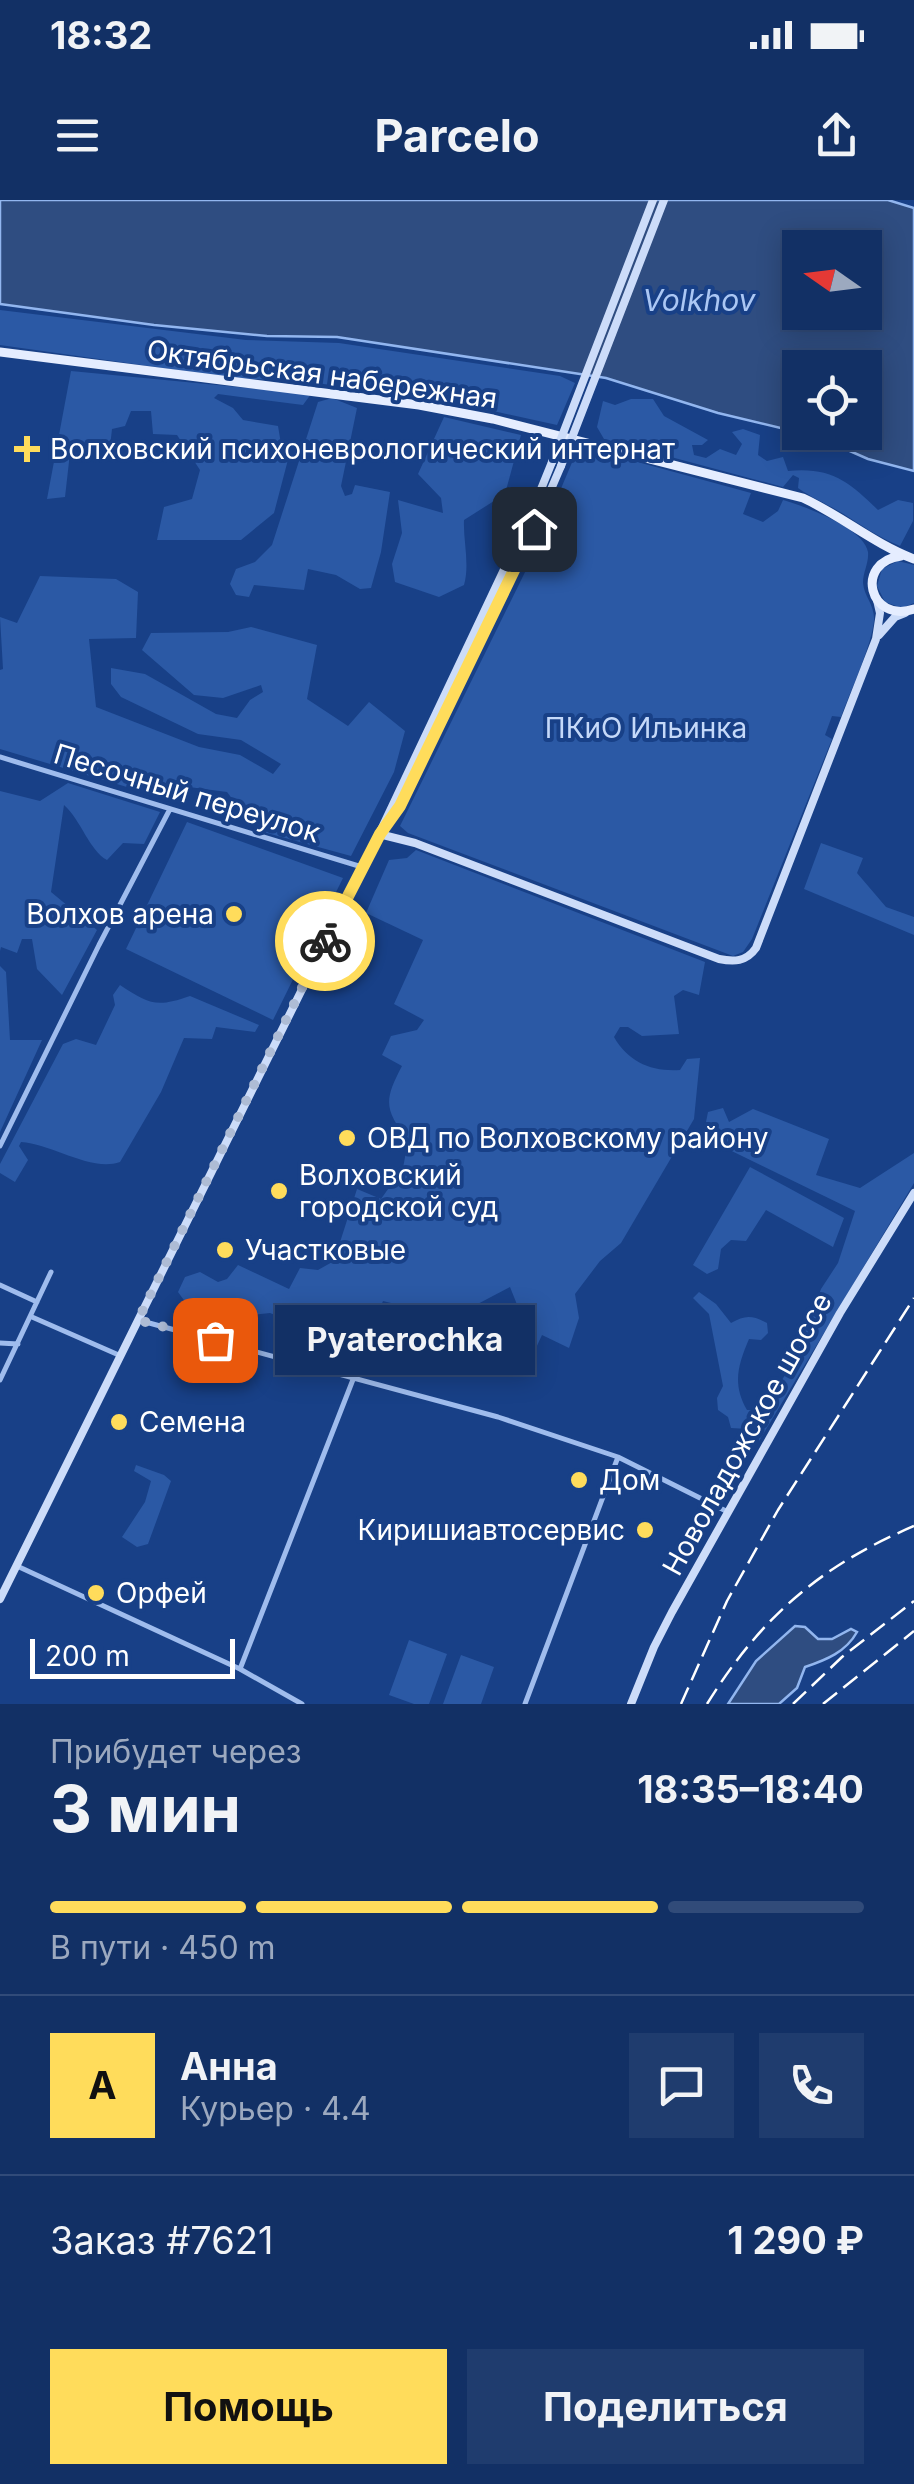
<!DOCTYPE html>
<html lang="ru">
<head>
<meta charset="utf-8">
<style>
  body { margin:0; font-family:Inter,sans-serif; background:#1f3c6e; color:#f1f3f6; height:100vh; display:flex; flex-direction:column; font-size:38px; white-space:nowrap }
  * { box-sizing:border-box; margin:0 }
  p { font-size:32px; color:#9ca9bf }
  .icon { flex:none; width:55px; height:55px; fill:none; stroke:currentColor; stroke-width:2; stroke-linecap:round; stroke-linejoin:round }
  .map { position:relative; height:1504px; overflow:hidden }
  .side { display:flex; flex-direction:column; background:#123065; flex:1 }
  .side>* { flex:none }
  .needle { width:65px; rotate:284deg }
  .tools { position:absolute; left:782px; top:30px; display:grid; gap:20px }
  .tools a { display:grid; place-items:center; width:100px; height:100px; border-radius:0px; background:#123065; box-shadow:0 5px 25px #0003,0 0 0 2px #314b79; font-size:50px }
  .scale { position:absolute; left:30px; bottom:25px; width:205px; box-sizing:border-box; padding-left:10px; border:5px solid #fff; border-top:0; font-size:28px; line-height:35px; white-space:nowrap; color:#fff; -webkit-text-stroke:8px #184087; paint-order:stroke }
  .pin { position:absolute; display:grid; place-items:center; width:85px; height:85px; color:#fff; margin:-42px; border-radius:20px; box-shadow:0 5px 15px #0006 }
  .courier { position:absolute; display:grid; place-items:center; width:100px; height:100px; margin:-50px; border:8px solid #ffdc5b; border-radius:50%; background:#fff; color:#222; box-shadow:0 2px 12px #0007 }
  .bubble { position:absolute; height:70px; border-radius:0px; background:#123065; box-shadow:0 5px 25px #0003,0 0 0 2px #314b79; font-size:32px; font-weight:700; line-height:70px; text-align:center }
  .overview em { font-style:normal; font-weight:700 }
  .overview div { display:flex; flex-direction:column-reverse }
  .overview { display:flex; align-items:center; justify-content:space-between; height:170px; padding:0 50px }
  h1 { font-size:65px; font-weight:700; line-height:75px }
  .bar { display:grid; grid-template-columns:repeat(4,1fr); gap:15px 10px; align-content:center; height:120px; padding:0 50px }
  .bar i { height:12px; border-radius:8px; background:#314b79 }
  .bar .on { background:#ffdc5b }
  .bar p { grid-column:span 4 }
  .line { display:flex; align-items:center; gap:25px; padding:0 50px; border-top:2px solid #314b79 }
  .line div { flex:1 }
  .round { display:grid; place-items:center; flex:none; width:105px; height:105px; border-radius:0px; background:#1f3c6e }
  .cta { display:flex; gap:20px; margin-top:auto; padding:20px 50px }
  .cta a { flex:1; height:115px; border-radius:0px; background:#ffdc5b; color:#111; font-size:40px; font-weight:700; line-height:115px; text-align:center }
  .cta a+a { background:#1f3c6e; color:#f1f3f6 }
  .status { display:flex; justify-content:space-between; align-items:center; height:70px; padding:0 50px; background:#123065; direction:ltr }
  .status svg { height:28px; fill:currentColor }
  header { display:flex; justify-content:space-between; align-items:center; height:130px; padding:0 50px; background:#123065; font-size:45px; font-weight:700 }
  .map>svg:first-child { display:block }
</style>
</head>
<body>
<div class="status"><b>18:32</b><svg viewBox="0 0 49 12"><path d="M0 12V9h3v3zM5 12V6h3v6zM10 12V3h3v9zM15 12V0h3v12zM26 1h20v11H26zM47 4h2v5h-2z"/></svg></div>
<header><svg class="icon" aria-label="menu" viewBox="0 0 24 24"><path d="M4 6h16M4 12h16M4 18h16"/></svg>Parcelo<svg class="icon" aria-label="share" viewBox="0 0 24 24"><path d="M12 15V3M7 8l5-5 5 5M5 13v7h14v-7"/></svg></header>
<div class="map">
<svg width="914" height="1504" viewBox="0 0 914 1504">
  <rect width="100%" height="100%" fill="#184087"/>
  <!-- green -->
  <path fill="#2b59a5" d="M 0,110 L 246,140 L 339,143 L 560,176 L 575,183 L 557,225 L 466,205 L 310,182 L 233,178 L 0,145 Z
    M 71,171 L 311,194 L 303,205 L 218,194 L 214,198 L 233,208 L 243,220 L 278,226 L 282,250 L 290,252 L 274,313 L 241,340 L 157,340 L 164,307 L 192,299 L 200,270 L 177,235 L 153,234 L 151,211 L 131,211 L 125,226 L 112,229 L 110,247 L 86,243 L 70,253 L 65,297 L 47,299 Z
    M 332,198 L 357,208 L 341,286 L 345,296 L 352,294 L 355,285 L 390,292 L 381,352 L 371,388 L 360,389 L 336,375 L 308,369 L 304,390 L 254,385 L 249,397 L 236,395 L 230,384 L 236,369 L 255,362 L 272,345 L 318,202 Z
    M 631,199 L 653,199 L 664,216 L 708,240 L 702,245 L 692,245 L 694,255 L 706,258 L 720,249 L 736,255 L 742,244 L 732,232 L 743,229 L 760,235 L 758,255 L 767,261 L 783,257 L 788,271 C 831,267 848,281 878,310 L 898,300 L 913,303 L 913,321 L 900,346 C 878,337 861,325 842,313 C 827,304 812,298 798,288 L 799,278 L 793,275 L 783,287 L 604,239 L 597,227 L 603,201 L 615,205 Z
    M 444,217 L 521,235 L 505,294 L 464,320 C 463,341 470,364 464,385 L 439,397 L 395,382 L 392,364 L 402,333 L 398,300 L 443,313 L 441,298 L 418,274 Z
    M 579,246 L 751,293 L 743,314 L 763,322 L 778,311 L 783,300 C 804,306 864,328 868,352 C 869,363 863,372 863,383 C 864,396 875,406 874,420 C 872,445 850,492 841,517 L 832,516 L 825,535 L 832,539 L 752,739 L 743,752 L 733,756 L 408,633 L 400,626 L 529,364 Z
    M 898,361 L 914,365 L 914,403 L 902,408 L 885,402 L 877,386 L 882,369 Z
    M 40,376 L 116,379 L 138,392 L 136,438 L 89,439 L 96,507 L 199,547 L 240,555 L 273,574 L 281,564 L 241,540 L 198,534 L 121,497 L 111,484 L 111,468 L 145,474 L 216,514 L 237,518 L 250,500 L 263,492 L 261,485 L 223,498 L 194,495 L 142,450 L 151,433 L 228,432 L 251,427 L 317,445 L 307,499 L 348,526 L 369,502 L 405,531 L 394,572 L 351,656 L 256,630 L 227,592 L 189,587 L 177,602 L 0,549 L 0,470 L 3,469 L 0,417 L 17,423 Z
    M 68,583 L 160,612 L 144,644 L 123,643 L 107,660 C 89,650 81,620 64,605 L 51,692 L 97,730 L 62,795 L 37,769 L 32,739 L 22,739 L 17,753 L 1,747 L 0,751 L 0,591 L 40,601 Z
    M 187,622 L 343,678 L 273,820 L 126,749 Z
    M 821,643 L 863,658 L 857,673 L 886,707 L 914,717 L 914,735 L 804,689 Z
    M 416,650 L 705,762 L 699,795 L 683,790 L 674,796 L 679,834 L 642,836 L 628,827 L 620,827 L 614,837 C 628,862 652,872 680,870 L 687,859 L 700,858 L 694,919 L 621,1043 L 600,1061 L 575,1094 L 579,1118 L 569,1148 L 542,1135 L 536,1148 L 512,1134 L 518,1107 L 510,1087 L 451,1118 L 383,1101 L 356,1167 L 323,1156 L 329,1139 L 323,1134 L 270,1113 L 199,1121 L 178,1092 L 185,1077 L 200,1072 L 218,1082 L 227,1079 L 238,1065 L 289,1089 L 300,1068 L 318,1070 L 334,1061 L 357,989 L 381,999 L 403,968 L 408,941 C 385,909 383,902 402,866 L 382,855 L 391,836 L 417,830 L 424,820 L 394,804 L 423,740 L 366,713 L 389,660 L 407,658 Z
    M 0,766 L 6,772 L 10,840 L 42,840 L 0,932 Z
    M 120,785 C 149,804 156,808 190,796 L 259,825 L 255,832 L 216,827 L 212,839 L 184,838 L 161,892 L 120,962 C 90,972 53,944 21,942 L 19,946 L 28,960 L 15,982 L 0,973 L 0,964 L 63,844 L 76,839 L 96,845 L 115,805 L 113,795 Z
    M 723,908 L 729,922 L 753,909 L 829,939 L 816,975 L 860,988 L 914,953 L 914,983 L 759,1241 L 755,1240 L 757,1225 L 748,1229 L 731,1228 L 728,1217 L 718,1210 L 717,1198 L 723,1186 L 709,1114 L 693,1098 L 699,1092 L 716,1104 L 731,1123 C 745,1115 752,1115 767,1123 L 768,1133 L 761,1140 L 749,1139 C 738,1165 732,1184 747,1210 L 757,1210 L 775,1199 L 781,1181 L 793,1164 L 821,1089 L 838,1063 L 855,1011 L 703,937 L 708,912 Z
    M 750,967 L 844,1018 L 833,1047 L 766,1010 L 746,1041 L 731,1040 L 721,1049 L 718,1069 L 707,1074 L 693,1065 Z
    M 136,1265 L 164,1275 L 171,1281 L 148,1344 L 137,1347 L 122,1337 L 145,1302 L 151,1281 L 134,1271 Z
    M 409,1440 L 447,1454 L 429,1504 L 414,1504 L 389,1495 Z
    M 461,1455 L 494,1467 L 481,1504 L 443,1504 Z"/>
  <!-- water -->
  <path fill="#2f4d81" stroke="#92b6ef" stroke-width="2.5" fill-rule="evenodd" d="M 0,0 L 888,0 L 914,8 L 914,271 L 868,259 L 818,237 L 718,213 L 606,178 L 337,137 L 267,136 L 154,125 L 0,104 ZM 800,48 L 865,48 L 865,112 L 800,112 ZM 800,168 L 865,168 L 865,232 L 800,232 Z
    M 795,1426 L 805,1427 L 818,1439 L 832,1439 L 851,1429 L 857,1432 C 846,1452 826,1460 805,1467 L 797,1488 L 779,1504 L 728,1504 L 756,1461 Z"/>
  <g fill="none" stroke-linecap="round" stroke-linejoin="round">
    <!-- street -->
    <path stroke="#9fbced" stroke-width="5" d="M 0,557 L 362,667
      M 0,946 L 99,745 L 170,609
      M 0,1085 L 37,1102
      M 32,1117 L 121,1156
      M 138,1120 L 498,1217 L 618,1257 L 728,1312
      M 0,1143 L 18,1144
      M 0,1180 L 51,1072
      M 17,1366 L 240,1469 L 302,1504
      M 240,1469 L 354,1177
      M 525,1504 L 618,1257"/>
    <!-- secondary -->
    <path stroke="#ccdcf9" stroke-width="8" d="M 879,435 L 895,417 L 905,413
      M 388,623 L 400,607 L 525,350 L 561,266
      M 379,634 L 415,643 L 719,759 C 734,762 746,762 756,748 L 876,439 L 880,413 L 877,400
      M 0,1399 L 379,634 L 535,304 L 552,262
      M 631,1504 L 654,1447 L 672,1412 L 840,1113 L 914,993"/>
    <!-- primary -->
    <path stroke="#e5edff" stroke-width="9" d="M 0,152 L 419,205 L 493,219 L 803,298 C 842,316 874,344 914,359
      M 901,356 C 854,362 869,424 914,409"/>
    <!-- rail -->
    <path stroke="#fff" stroke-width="2.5" stroke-dasharray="18 8" stroke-linecap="butt" d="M 681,1504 L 727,1401 L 778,1310 L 914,1098
      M 707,1504 C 761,1417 820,1366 914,1326
      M 793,1504 L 842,1457 L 914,1401
      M 823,1504 L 914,1431"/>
    <!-- secondary-bridge -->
    <path stroke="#ccdcf9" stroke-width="8" d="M 552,262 L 653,0
      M 561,266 L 664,0"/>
  </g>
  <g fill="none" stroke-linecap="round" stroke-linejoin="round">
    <!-- done -->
    <path stroke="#aebcd5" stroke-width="10" stroke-dasharray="0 18" d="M 215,1140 L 138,1120 L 325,741"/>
    <!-- route -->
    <path stroke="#ffdc5b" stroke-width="12" d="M 325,741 L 380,634 L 400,606 L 534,329"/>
  </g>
  <!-- markers -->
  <g fill="#ffdc5b" stroke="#184087" stroke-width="4">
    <path d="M22 234h10v10h10v10h-10v10h-10v-10h-10v-10h10z"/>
    <circle cx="234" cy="714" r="10"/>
    <circle cx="347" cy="938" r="10"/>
    <circle cx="279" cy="991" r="10"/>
    <circle cx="225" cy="1050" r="10"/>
    <circle cx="119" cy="1222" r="10"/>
    <circle cx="579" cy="1280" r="10"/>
    <circle cx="645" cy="1330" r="10"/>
    <circle cx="96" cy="1393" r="10"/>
  </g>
  <g text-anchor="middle" stroke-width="8" stroke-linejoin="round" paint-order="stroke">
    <!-- street labels -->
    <g font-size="28" fill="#fff" stroke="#184087">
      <text transform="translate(322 174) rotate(8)" y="10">Октябрьская набережная</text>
      <text transform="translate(187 593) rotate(17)" y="10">Песочный переулок</text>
      <text transform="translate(747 1234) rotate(-61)" y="10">Новоладожское шоссе</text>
    </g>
    <!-- poi labels -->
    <g font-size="28" fill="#fff" stroke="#184087" text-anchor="start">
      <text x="50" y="259">Волховский психоневрологический интернат</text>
      <text x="214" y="724" text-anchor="end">Волхов арена</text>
      <text x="367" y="948">ОВД по Волховскому району</text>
      <text x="299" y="985">Волховский<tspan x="299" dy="32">городской суд</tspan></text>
      <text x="245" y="1060">Участковые</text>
      <text x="139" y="1232">Семена</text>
      <text x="599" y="1290">Дом</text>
      <text x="625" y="1340" text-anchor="end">Киришиавтосервис</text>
      <text x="116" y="1403">Орфей</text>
    </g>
    <!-- park labels -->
    <g font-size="28" fill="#c5d9f9" stroke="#184087">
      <text x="646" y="538">ПКиО Ильинка</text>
    </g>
    <!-- water labels -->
    <g font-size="30" font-style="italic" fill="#abc7f4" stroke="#184087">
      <text x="699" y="111">Volkhov</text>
    </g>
  </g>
</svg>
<div class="tools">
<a><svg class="needle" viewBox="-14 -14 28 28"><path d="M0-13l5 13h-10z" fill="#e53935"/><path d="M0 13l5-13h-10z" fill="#9ca9bf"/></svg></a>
<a><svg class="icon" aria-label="locate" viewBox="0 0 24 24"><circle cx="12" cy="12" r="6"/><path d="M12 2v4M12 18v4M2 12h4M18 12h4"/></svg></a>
</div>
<div class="scale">200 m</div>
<div class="pin" style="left:215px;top:1140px;background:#ea580c"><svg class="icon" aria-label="bag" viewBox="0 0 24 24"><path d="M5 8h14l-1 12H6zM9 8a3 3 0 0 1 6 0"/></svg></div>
<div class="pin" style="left:534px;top:329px;background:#1f2937"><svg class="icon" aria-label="home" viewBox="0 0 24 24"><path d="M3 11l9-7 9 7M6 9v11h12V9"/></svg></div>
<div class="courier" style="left:325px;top:741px"><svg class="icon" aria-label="bike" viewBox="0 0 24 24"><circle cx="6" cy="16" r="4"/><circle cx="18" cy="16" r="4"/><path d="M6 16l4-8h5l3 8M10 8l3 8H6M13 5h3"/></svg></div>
<div class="bubble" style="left:275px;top:1105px;width:260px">Pyaterochka</div>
</div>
<section class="side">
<div class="overview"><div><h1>3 мин</h1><p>Прибудет через</p></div><em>18:35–18:40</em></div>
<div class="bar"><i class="on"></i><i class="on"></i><i class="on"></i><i></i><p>В пути · 450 m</p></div>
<div class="line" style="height:180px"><b class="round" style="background:#ffdc5b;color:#111">А</b><div><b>Анна</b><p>Курьер · 4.4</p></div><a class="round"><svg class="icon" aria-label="chat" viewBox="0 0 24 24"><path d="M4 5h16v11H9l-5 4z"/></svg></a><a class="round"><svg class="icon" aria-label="phone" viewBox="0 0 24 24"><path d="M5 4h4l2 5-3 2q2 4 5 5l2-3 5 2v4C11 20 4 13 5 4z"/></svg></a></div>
<div class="line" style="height:130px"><div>Заказ #7621</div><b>1 290 ₽</b></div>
<div class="cta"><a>Помощь</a><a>Поделиться</a></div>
</section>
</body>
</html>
